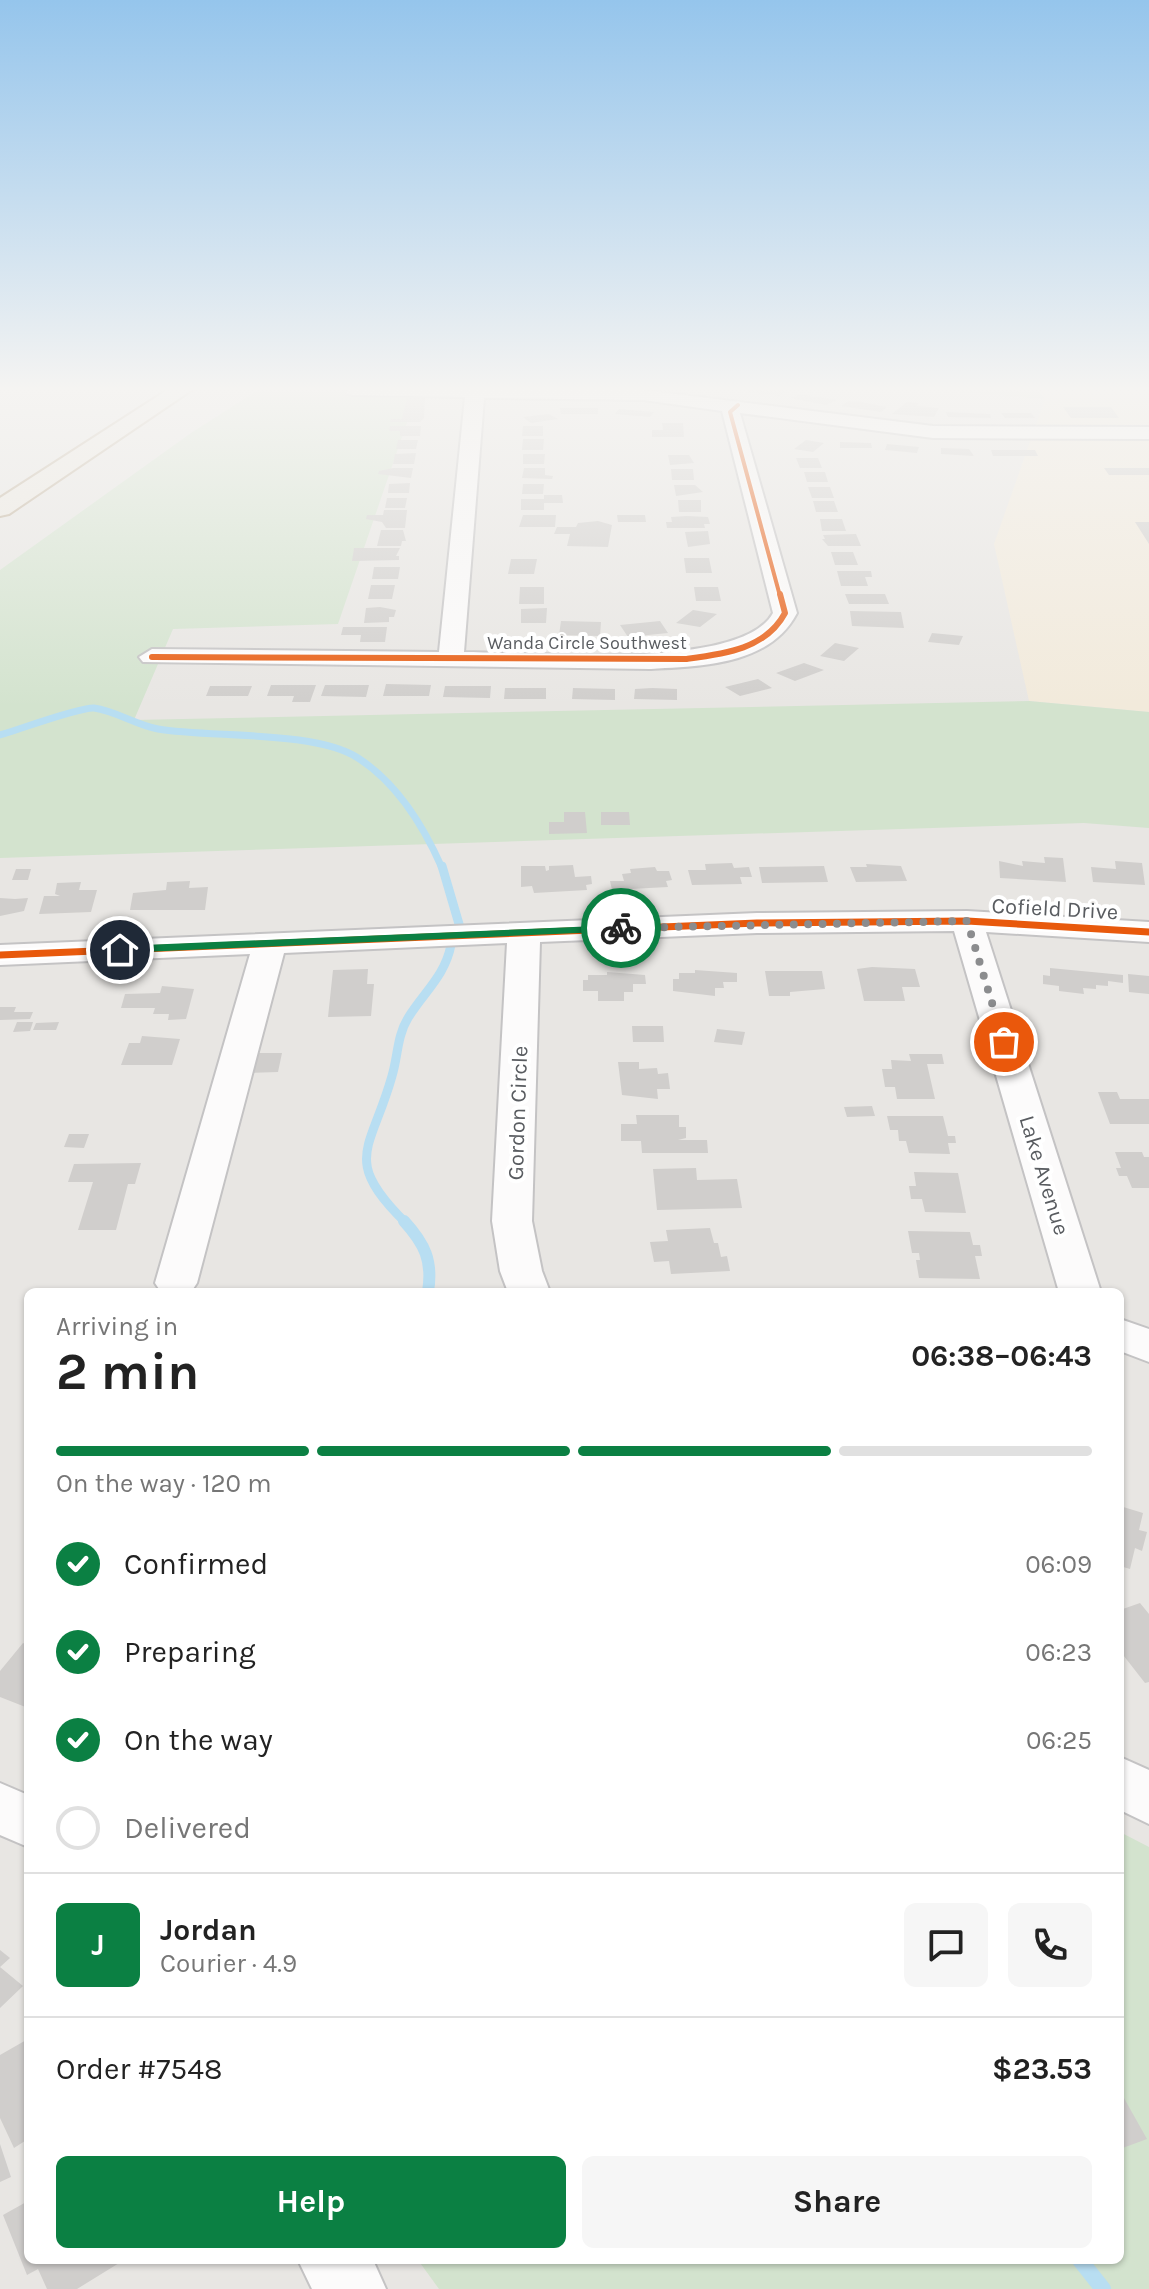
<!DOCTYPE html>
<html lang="en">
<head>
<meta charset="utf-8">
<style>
  body { margin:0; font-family:Karla,sans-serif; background:#f6f6f6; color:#222; height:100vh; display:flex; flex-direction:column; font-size:30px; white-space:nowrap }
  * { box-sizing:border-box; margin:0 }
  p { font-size:26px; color:#767676 }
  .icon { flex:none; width:44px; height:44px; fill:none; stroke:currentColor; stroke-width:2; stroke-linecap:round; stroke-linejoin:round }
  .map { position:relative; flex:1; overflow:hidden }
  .details { position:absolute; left:24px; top:1288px; width:1100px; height:976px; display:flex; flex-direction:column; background:#fff; border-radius:12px; box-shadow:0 2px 6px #0004 }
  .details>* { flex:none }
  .pin { position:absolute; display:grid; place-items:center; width:68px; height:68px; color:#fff; margin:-34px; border:4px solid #fff; border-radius:50%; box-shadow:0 2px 8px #0007 }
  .courier { position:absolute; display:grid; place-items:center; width:80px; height:80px; margin:-40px; border:6px solid #0b8043; border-radius:50%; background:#fff; color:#222; box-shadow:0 2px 10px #0007 }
  .headline em { font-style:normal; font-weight:700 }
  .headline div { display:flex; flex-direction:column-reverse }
  .headline { display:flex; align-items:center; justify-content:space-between; height:136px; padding:0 32px }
  h1 { font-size:52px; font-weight:700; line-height:60px }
  .bar { display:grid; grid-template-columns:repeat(4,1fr); gap:12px 8px; align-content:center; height:96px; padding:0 32px }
  .bar i { height:10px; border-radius:6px; background:#e0e0e0 }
  .bar .on { background:#0b8043 }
  .bar p { grid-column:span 4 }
  .line { display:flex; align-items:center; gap:20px; padding:0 32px; border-top:2px solid #e0e0e0 }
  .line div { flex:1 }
  .round { display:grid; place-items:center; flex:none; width:84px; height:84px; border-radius:12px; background:#f6f6f6 }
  ol { padding:0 32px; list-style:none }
  li { display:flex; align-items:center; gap:24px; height:88px }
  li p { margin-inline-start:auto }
  li .icon { padding:8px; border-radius:50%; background:#0b8043; color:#fff; stroke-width:4 }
  li:last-child { color:#767676 }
  li i { width:44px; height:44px; border:4px solid #e0e0e0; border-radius:50% }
  .cta { display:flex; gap:16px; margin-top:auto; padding:16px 32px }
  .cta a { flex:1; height:92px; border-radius:12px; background:#0b8043; color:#fff; font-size:32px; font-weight:700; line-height:92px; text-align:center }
  .cta a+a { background:#f6f6f6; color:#222 }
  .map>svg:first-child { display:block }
</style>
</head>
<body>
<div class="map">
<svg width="1149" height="2289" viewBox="0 0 1149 2289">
  <rect width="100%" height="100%" fill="#e8e6e3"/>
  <!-- commercial -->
  <path fill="#f2eadb" d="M 1035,387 L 1149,387 L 1149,712 L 1029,701 L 994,544 L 1045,399 Z"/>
  <!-- green -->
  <path fill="#d3e3ce" d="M 263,387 L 426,387 L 417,393 L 338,624 L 173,629 L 134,720 L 1029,701 L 1149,712 L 1149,828 L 1084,823 L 0,858 L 0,570 L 191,433 Z
    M 906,387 L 1035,387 L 1045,399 Z
    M 1120,1832 L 1149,1847 L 1149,2289 L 439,2289 L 418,2260 L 1120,2260 Z"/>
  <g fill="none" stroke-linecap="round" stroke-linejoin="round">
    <!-- stream-far3 -->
    <path stroke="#b8def2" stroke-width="7" d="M 0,735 C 18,730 79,707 94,708 C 116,711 136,725 158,729 C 210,738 315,730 358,758 C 397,783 424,827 442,868"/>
    <!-- stream-far2 -->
    <path stroke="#b8def2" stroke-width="9" d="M 442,866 L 459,924
      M 406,1223 C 341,1159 371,1151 392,1076 C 398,1056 397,1036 408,1018 C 424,992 445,976 451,945"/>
    <!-- stream-far1 -->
    <path stroke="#b8def2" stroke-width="12" d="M 404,1221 C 425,1244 433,1261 428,1292"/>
    <!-- stream -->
    <path stroke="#b8def2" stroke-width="16" d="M 1080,2260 L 1103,2289"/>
  </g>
  <!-- building -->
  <path fill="#d0cecc" d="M 748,387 L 776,387 L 791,389 L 779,396 L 742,391 Z
    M 800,394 L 837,400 L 826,405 L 790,398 Z
    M 407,398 L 425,398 L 424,418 L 420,422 L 390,422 L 391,419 L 402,419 Z
    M 848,401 L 861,402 L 887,407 L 881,412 L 841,406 Z
    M 907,402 L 918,403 L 917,406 L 939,408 L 934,417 L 892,414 Z
    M 1063,407 L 1111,407 L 1119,418 L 1071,418 Z
    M 560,408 L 598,408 L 598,414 L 561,414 Z
    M 619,409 L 654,412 L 650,417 L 615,414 Z
    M 946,412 L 990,414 L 991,418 L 948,417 Z
    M 1001,413 L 1031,413 L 1035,418 L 1005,418 Z
    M 549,414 L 558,419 L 531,423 L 523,417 Z
    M 662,423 L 683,423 L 684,437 L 652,437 L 652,430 L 663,430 Z
    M 390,426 L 421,426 L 420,436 L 400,436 L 400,431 L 389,431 Z
    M 523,426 L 543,426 L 543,436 L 522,436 Z
    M 523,439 L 544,439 L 543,450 L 522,450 Z
    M 398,440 L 418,440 L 416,449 L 396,449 Z
    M 806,440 L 824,443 L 813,452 L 794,449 Z
    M 840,442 L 871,443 L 872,448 L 840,448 Z
    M 887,444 L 919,447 L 917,453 L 885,450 Z
    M 941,448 L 969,449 L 974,456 L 941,454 Z
    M 991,450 L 1035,450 L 1038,456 L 993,456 Z
    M 416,453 L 414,464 L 393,464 L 395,454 Z
    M 523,454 L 545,454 L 544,464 L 523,464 Z
    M 668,455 L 689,455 L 694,463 L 670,465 Z
    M 796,458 L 818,458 L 822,468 L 800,468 Z
    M 393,468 L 413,468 L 411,478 L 378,474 L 379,471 Z
    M 524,468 L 545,468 L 545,475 L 553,476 L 552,479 L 522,478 Z
    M 1104,468 L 1149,468 L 1149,475 L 1109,475 Z
    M 671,469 L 693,469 L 694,480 L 672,480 Z
    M 804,472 L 825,472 L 828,482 L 807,482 Z
    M 410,483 L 409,493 L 388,493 L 389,484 Z
    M 523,484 L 544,484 L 543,494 L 522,494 Z
    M 674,485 L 695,485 L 703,492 L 676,496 Z
    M 808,487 L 830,487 L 834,498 L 812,498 Z
    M 544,495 L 562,495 L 563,503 L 544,503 L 544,510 L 521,510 L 521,499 L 544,499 Z
    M 387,498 L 407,498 L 405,508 L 385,508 Z
    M 678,500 L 701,500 L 701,512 L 679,512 Z
    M 813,501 L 834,501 L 838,512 L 816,512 Z
    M 384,510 L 407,510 L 405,528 L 386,528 L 382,522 L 366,519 L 367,515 L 383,515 Z
    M 523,515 L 556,515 L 555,527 L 519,527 Z
    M 617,515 L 645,515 L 646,522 L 618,522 Z
    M 687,516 L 708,517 L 710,524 L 704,524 L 705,528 L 667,528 L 666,522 L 672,522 L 671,517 Z
    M 820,519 L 842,519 L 846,531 L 822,531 Z
    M 598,521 L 612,525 L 608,547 L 567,546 L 570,534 L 554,534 L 557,527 L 576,527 L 578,523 Z
    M 1135,522 L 1149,522 L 1149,544 Z
    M 381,530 L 403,530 L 406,541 L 402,541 L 401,546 L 377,546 Z
    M 708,531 L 710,544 L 688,547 L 685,532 Z
    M 856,534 L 861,546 L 828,546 L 822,539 L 825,539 L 823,535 Z
    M 354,548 L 400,548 L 396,556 L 399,556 L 399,560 L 352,561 Z
    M 831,552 L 853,552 L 858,565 L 835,565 Z
    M 684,558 L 709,558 L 712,573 L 686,573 Z
    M 511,559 L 537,559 L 534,574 L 508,574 Z
    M 374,567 L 400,567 L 398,579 L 372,579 Z
    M 837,571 L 871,571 L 872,577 L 865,577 L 868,586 L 841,586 Z
    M 371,585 L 395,585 L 392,599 L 368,599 Z
    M 520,587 L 544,587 L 544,604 L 519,604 Z
    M 694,587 L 718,587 L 721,601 L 696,601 Z
    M 845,594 L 885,594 L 889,604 L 849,604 Z
    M 380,607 L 396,610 L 394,617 L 389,617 L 389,622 L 364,623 L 366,608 Z
    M 547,608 L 546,623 L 521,623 L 521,609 Z
    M 693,610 L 717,614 L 700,627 L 676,623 Z
    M 850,611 L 901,612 L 904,628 L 852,626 Z
    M 561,621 L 601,622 L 600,636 L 559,635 Z
    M 660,621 L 668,633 L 628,637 L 620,625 Z
    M 343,627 L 387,627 L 385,642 L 360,642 L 361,635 L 341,635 Z
    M 932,633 L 963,636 L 959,645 L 928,642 Z
    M 835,643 L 859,648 L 844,661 L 820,656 Z
    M 804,663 L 824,670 L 795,681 L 776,673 Z
    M 758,679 L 772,688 L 740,696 L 725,687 Z
    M 386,684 L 431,685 L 429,696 L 383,696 Z
    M 271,685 L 316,685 L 310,702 L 292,702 L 294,696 L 267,696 Z
    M 325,685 L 369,685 L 366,697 L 321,696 Z
    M 210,686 L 252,686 L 248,696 L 206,696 Z
    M 445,686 L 491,686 L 490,698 L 443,697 Z
    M 505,688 L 546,688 L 546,699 L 504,699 Z
    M 573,688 L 615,689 L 615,700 L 572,699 Z
    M 652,688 L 677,689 L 677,700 L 634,699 L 635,689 Z
    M 564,812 L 585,812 L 587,833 L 549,834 L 549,822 L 564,822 Z
    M 601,812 L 629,812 L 630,825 L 601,825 Z
    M 1044,857 L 1063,858 L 1066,882 L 1000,878 L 999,861 L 1023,866 L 1022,861 L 1045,863 Z
    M 1115,861 L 1142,863 L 1145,885 L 1093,882 L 1091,867 L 1116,869 Z
    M 732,863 L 734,868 L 749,867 L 752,877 L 740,877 L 742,884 L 692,885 L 688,870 L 706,870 L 705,864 Z
    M 866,864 L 901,866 L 907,881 L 856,882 L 850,867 L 867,867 Z
    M 573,865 L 575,877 L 591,876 L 592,884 L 586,885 L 587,890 L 534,893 L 532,886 L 521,887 L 521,866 L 545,866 L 546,871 L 549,870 L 549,866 Z
    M 824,866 L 828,882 L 762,883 L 759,867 Z
    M 655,867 L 657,871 L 669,871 L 672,880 L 666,881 L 668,887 L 612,890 L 610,881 L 624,881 L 622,874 L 631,873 L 630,869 Z
    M 16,869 L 31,869 L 28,880 L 12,880 Z
    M 190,881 L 189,888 L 208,887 L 205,910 L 130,910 L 133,893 L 166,890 L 167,882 Z
    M 81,882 L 79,890 L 97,890 L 91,912 L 39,914 L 44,896 L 60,896 L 55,894 L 57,883 Z
    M 0,898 L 15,899 L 28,898 L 24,911 L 0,916 Z
    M 872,967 L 915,969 L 920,987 L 902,987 L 905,1001 L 864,1001 L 857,969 Z
    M 1050,968 L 1123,975 L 1123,983 L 1108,981 L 1108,986 L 1096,985 L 1096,989 L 1083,988 L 1084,994 L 1059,991 L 1059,986 L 1043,984 L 1043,975 L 1050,976 Z
    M 368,969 L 367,984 L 374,984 L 371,1016 L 328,1017 L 333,970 Z
    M 695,970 L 737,973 L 737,982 L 723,982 L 724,988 L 715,988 L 715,996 L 673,991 L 673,979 L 679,979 L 679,973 L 695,973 Z
    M 765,971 L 822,971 L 825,989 L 790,992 L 790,996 L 769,996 Z
    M 607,972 L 645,975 L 646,984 L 633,984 L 633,992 L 624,992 L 624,1001 L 598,1001 L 598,991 L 583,991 L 583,980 L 588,980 L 588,975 L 607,975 Z
    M 1128,974 L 1149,976 L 1149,994 L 1129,992 Z
    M 162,986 L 194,989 L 186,1019 L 168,1020 L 169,1014 L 153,1014 L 155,1008 L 121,1008 L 125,994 L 160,993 Z
    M 0,1007 L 16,1007 L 14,1012 L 33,1012 L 30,1019 L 0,1020 Z
    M 17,1022 L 33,1022 L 30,1031 L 13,1032 Z
    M 59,1022 L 56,1030 L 33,1030 L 36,1023 Z
    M 632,1026 L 663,1026 L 664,1042 L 633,1042 Z
    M 717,1029 L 745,1032 L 742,1045 L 714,1042 Z
    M 142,1036 L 180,1039 L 172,1065 L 121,1065 L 129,1043 L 140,1043 Z
    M 253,1053 L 282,1053 L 278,1072 L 249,1073 Z
    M 909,1054 L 942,1054 L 944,1064 L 927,1064 L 935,1099 L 897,1099 L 895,1087 L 885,1087 L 882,1069 L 892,1069 L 891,1060 L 911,1061 Z
    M 618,1062 L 639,1062 L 639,1069 L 657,1068 L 658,1074 L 668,1073 L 670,1089 L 657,1089 L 658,1099 L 622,1095 Z
    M 1098,1092 L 1117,1092 L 1120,1099 L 1149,1099 L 1149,1124 L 1110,1124 Z
    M 872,1106 L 875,1116 L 847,1117 L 844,1107 Z
    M 636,1115 L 679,1115 L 679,1127 L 686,1127 L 686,1138 L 678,1140 L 707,1140 L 708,1153 L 642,1153 L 641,1141 L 621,1141 L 621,1124 L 637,1124 Z
    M 887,1116 L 943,1116 L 948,1136 L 955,1136 L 956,1143 L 948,1143 L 950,1154 L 909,1153 L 906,1141 L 899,1141 L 898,1130 L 890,1130 Z
    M 69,1134 L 89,1134 L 84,1148 L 64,1147 Z
    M 1115,1152 L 1142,1152 L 1144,1157 L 1149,1157 L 1149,1188 L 1132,1188 L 1127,1176 L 1119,1176 L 1116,1168 L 1121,1168 Z
    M 141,1163 L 135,1184 L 128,1184 L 116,1230 L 78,1230 L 93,1182 L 68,1182 L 74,1164 Z
    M 696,1168 L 697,1180 L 737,1179 L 742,1208 L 657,1210 L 653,1169 Z
    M 914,1172 L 958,1173 L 966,1213 L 925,1212 L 922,1199 L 911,1199 L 909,1186 L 916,1186 Z
    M 710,1228 L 714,1243 L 718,1243 L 721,1257 L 727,1256 L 730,1271 L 671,1274 L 669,1261 L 654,1262 L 650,1242 L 668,1241 L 666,1230 Z
    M 908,1231 L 970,1232 L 973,1245 L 980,1245 L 982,1256 L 975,1256 L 980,1279 L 919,1278 L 916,1260 L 920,1260 L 919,1253 L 912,1253 Z
    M 1120,1506 L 1143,1513 L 1139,1530 L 1147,1532 L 1142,1551 L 1135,1548 L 1130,1569 L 1120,1566 Z
    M 1140,1603 L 1149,1614 L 1149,1682 L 1145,1683 L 1120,1651 L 1120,1610 Z
    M 23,1643 L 28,1645 L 28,1708 L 0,1697 L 0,1671 Z
    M 0,1950 L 10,1958 L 0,1967 L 23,1986 L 0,2008 Z
    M 28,2039 L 28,2139 L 14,2148 L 0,2118 L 0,2055 Z
    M 1120,2091 L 1147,2139 L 1120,2149 Z
    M 0,2144 L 11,2177 L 0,2182 Z
    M 28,2201 L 28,2260 L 124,2260 L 77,2289 L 47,2289 L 38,2269 L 27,2275 L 3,2215 Z"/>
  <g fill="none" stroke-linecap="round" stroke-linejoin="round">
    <!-- minor casing -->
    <g stroke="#c4c3c4" stroke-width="4">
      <path id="minor" d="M 346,387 L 643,390 L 933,426 L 1149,427 L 1149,439 L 933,438 L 740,413 L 797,613 C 770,665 703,666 651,669 L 143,662 L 139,657 L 152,649 L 439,652 L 465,397 L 353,395 L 347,394 ZM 484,398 L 643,400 L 722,411 L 773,613 C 741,672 528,652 464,652 Z
        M 967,911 L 1149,922 L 1149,942 L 986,932 L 1101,1292 L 1059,1292 L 954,931 L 757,933 L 540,942 L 532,1221 L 542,1271 L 550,1292 L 508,1292 L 500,1271 L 492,1221 L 507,943 L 284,953 L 197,1283 L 191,1292 L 161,1292 L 155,1283 L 250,954 L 0,965 L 0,945 L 757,913 Z
        M 1120,1319 L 1149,1329 L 1149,1362 L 1120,1351 Z
        M 1120,1757 L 1149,1770 L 1149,1824 L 1120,1810 Z
        M 0,1783 L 28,1795 L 28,1847 L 0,1835 Z
        M 298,2260 L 373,2260 L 386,2289 L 312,2289 Z"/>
    </g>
    <!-- highway casing -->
    <g stroke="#bdac93" stroke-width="4">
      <path id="highway" d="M 172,387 L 196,387 L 9,514 L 0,516 L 0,498 Z"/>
    </g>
    <!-- minor -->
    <use href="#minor" fill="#fcfbfb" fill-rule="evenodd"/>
    <!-- highway -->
    <use href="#highway" fill="#ece8e0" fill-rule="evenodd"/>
    <!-- cycleway-far2 casing -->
    <g stroke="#fff" stroke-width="7">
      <path id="cycleway-far2" d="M 738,405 L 730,412 L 780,596"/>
    </g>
    <!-- cycleway-far1 casing -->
    <g stroke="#fff" stroke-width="10">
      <path id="cycleway-far1" d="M 152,657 L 686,659 C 724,654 766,649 785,613 L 780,594"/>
    </g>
    <!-- cycleway casing -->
    <g stroke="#fff" stroke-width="12">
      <path id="cycleway" d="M 0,955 L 757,923 L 967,921 L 1149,932"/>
    </g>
    <!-- cycleway-far2 -->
    <use href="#cycleway-far2" stroke="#e8590c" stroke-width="4"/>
    <!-- cycleway-far1 -->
    <use href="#cycleway-far1" stroke="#e8590c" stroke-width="6"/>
    <!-- cycleway -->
    <use href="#cycleway" stroke="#e8590c" stroke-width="7"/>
  </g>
  <!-- sky -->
  <linearGradient id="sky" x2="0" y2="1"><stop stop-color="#95c5ec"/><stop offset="0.55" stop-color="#f5f4f2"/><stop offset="1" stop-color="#f5f4f2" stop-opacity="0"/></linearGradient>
  <rect width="1149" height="707" fill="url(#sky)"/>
  <!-- route -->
  <path fill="#0b8043" d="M 621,925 L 625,931 L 120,953 L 114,950 L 120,946 Z"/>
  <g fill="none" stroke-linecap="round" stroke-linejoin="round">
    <!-- done -->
    <path stroke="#8b8c8e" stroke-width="8" stroke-dasharray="0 14.4" d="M 621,928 L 967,921 L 1004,1042"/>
  </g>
  <g text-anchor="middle" stroke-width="8" stroke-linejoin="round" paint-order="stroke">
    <!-- far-street labels -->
    <g font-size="18" fill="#595c60" stroke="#fff">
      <text x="587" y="649">Wanda Circle Southwest</text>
    </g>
    <!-- street labels -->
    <g font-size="22" fill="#595c60" stroke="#fff">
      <text transform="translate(1055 908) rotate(3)" y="8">Cofield Drive</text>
      <text transform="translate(517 1113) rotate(-88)" y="8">Gordon Circle</text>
      <text transform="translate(1045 1175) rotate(73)" y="8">Lake Avenue</text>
    </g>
  </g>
</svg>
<div class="pin" style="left:1004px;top:1042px;background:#ea580c"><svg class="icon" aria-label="bag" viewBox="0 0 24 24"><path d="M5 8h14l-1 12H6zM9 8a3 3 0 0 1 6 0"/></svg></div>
<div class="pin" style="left:120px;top:950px;background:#1f2937"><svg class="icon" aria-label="home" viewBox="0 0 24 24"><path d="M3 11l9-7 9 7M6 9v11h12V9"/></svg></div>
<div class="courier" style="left:621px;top:928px"><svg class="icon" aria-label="bike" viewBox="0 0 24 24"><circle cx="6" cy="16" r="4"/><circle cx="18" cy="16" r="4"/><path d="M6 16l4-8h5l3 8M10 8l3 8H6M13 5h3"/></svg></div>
<section class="details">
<div class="headline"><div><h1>2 min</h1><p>Arriving in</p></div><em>06:38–06:43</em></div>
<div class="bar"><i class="on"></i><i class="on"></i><i class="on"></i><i></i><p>On the way · 120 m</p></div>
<ol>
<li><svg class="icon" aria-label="check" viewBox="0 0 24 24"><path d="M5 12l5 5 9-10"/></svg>Confirmed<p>06:09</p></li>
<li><svg class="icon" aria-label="check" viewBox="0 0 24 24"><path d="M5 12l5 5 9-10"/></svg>Preparing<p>06:23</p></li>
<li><svg class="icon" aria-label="check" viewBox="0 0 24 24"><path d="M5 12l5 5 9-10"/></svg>On the way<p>06:25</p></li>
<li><i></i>Delivered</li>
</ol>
<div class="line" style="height:144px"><b class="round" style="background:#0b8043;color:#fff">J</b><div><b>Jordan</b><p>Courier · 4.9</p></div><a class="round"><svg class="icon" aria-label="chat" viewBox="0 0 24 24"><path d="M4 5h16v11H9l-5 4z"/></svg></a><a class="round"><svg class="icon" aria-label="phone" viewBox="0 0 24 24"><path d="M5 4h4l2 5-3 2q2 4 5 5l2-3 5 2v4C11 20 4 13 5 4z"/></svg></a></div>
<div class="line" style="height:104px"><div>Order #7548</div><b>$23.53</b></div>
<div class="cta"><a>Help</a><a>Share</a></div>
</section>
</div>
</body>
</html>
